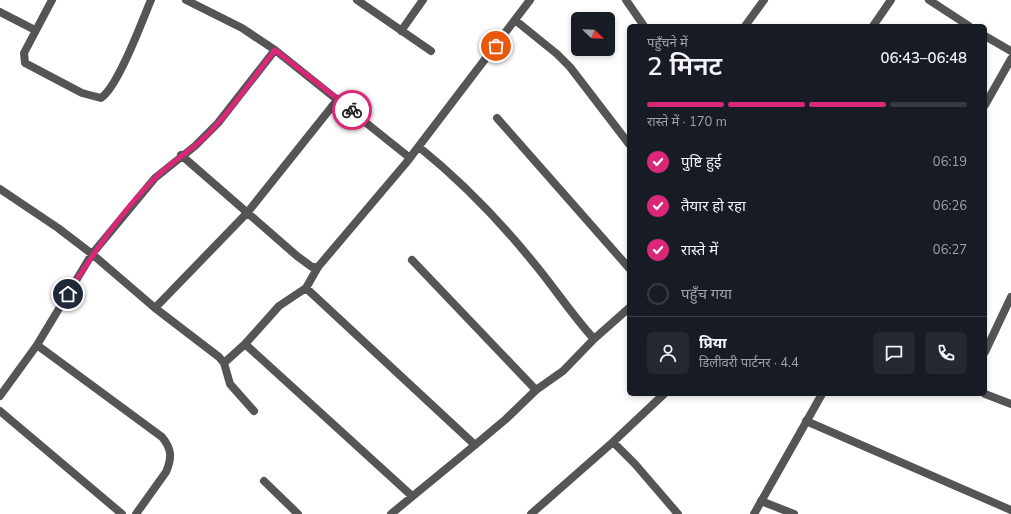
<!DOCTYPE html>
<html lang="hi">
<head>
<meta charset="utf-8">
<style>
  body { margin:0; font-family:"Nunito Sans","Noto Sans Devanagari",sans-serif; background:#242831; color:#f1f3f6; height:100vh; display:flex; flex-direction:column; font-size:15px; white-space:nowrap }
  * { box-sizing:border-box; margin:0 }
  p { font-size:13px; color:#9ea1a6 }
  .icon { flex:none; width:22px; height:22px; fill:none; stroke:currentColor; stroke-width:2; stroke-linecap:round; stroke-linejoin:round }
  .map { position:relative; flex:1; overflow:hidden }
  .panel { position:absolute; left:627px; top:24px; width:360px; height:372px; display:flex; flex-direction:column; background:#171b24; border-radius:6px; box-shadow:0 2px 6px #0003 }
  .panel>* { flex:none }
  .needle { width:26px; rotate:113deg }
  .controls { position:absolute; left:571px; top:12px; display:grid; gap:8px }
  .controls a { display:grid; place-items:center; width:44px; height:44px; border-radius:6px; background:#171b24; box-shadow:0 2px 6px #0003; font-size:20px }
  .pin { position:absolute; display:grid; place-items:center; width:34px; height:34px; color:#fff; margin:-17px; border:2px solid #fff; border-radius:50%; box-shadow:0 1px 4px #0007 }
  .courier { position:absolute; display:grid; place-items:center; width:40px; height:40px; margin:-20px; border:3px solid #db2777; border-radius:50%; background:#fff; color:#222; box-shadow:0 1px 5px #0007 }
  .headline em { font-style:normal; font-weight:600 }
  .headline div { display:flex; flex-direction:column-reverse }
  .headline { display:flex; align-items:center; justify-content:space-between; height:68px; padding:0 20px }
  h1 { font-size:26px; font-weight:600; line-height:30px }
  .bar { display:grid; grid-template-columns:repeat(4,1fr); gap:6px 4px; align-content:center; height:48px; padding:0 20px }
  .bar i { height:5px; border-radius:3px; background:#363941 }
  .bar .current { background:#db2777 }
  .bar p { grid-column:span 4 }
  .line { display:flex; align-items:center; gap:10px; padding:0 20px; border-top:1px solid #363941 }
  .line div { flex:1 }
  .round { display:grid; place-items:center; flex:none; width:42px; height:42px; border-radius:6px; background:#242831 }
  ol { padding:0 20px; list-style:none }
  li { display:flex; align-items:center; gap:12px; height:44px }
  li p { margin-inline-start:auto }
  li .icon { padding:4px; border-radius:50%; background:#db2777; color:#fff; stroke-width:4 }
  li:last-child { color:#9ea1a6 }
  li i { width:22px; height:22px; border:2px solid #363941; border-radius:50% }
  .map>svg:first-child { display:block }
</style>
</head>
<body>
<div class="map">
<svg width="1011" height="514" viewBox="0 0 1011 514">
  <rect width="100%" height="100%" fill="#fff"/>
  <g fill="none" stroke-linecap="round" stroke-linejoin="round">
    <!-- minor -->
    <path stroke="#555" stroke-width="8" d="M 52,0 L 24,53 L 25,63 L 82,93 L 101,98 C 118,87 142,21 151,0
      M 186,0 L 242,28 L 275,50 L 410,158
      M 357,0 L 431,51
      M 626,0 L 644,26
      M 929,0 L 969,26
      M 0,12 L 35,30
      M 515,20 L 557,54 L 570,67 L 629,144
      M 745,26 L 764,0
      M 873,26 L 891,0
      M 401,31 L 423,0
      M 985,36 L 1011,51
      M 497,118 L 629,268
      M 419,147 C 461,181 499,220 533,262 C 554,287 572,315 594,339 L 563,371 L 536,390 L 506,419 L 475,445
      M 181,155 L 297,256 L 312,267 L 318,267
      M 0,189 L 58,228 L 92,254 L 155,178 L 195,146 L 218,123 L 275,50
      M 412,260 L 536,390
      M 306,288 L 475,445 L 391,514
      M 155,308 L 247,213 L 338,99
      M 594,339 L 629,308
      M 245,344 L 412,496
      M 37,345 L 162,437 C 172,449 172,458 166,472 L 136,514
      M 985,352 L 1011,297
      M 224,363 L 245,344 L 279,306 L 306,288 L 318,267 L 406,163 L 530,0
      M 985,394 L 1011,404
      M 0,396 L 37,345 L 92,254 L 155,308 L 219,357 L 224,363 L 230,384 L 254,411
      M 0,411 L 122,514
      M 806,421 L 1011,510
      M 613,442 L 635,464 L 678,514
      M 264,481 L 298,514
      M 761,501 L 794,514
      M 531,514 L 613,442 L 664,394"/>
    <!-- tertiary -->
    <path stroke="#555" stroke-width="8" d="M 985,105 L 1011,59
      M 754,514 L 822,394"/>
  </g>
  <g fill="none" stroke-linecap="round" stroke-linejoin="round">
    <!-- done -->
    <path stroke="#595959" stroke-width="4" stroke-dasharray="0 7.2" d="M 352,110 L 410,158 L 496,46"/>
    <!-- route -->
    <path stroke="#db2777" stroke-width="5" d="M 68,294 C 93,253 121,212 155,178 C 171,162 191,151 207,135 C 232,110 253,78 275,50 L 352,110"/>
  </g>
</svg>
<div class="controls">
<a><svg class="needle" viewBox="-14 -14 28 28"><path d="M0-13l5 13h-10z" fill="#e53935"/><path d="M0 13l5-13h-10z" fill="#9ea1a6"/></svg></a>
</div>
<div class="pin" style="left:496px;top:46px;background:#ea580c"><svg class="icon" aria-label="bag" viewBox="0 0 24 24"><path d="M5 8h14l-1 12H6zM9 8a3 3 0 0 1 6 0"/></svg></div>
<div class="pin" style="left:68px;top:294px;background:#1f2937"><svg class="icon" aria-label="home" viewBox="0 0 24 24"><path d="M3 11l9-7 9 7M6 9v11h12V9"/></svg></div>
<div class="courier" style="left:352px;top:110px"><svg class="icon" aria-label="bike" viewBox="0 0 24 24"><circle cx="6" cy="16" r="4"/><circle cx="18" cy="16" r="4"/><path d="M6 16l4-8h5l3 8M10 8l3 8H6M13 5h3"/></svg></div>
<section class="panel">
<div class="headline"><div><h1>2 मिनट</h1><p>पहुँचने में</p></div><em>06:43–06:48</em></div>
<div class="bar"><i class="current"></i><i class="current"></i><i class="current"></i><i></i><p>रास्ते में · 170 m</p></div>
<ol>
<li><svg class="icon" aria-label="check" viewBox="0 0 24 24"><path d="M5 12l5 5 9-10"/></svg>पुष्टि हुई<p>06:19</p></li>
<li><svg class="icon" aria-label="check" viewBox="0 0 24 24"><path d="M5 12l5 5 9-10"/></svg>तैयार हो रहा<p>06:26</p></li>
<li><svg class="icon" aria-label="check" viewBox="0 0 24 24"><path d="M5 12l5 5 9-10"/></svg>रास्ते में<p>06:27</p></li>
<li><i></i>पहुँच गया</li>
</ol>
<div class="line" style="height:72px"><a class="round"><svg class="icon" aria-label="person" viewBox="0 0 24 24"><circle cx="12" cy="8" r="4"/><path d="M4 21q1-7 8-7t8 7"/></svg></a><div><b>प्रिया</b><p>डिलीवरी पार्टनर · 4.4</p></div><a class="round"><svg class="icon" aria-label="chat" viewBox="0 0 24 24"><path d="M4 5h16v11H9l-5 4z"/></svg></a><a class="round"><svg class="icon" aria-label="phone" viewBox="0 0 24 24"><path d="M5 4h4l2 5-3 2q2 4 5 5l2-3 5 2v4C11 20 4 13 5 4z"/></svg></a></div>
</section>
</div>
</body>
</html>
